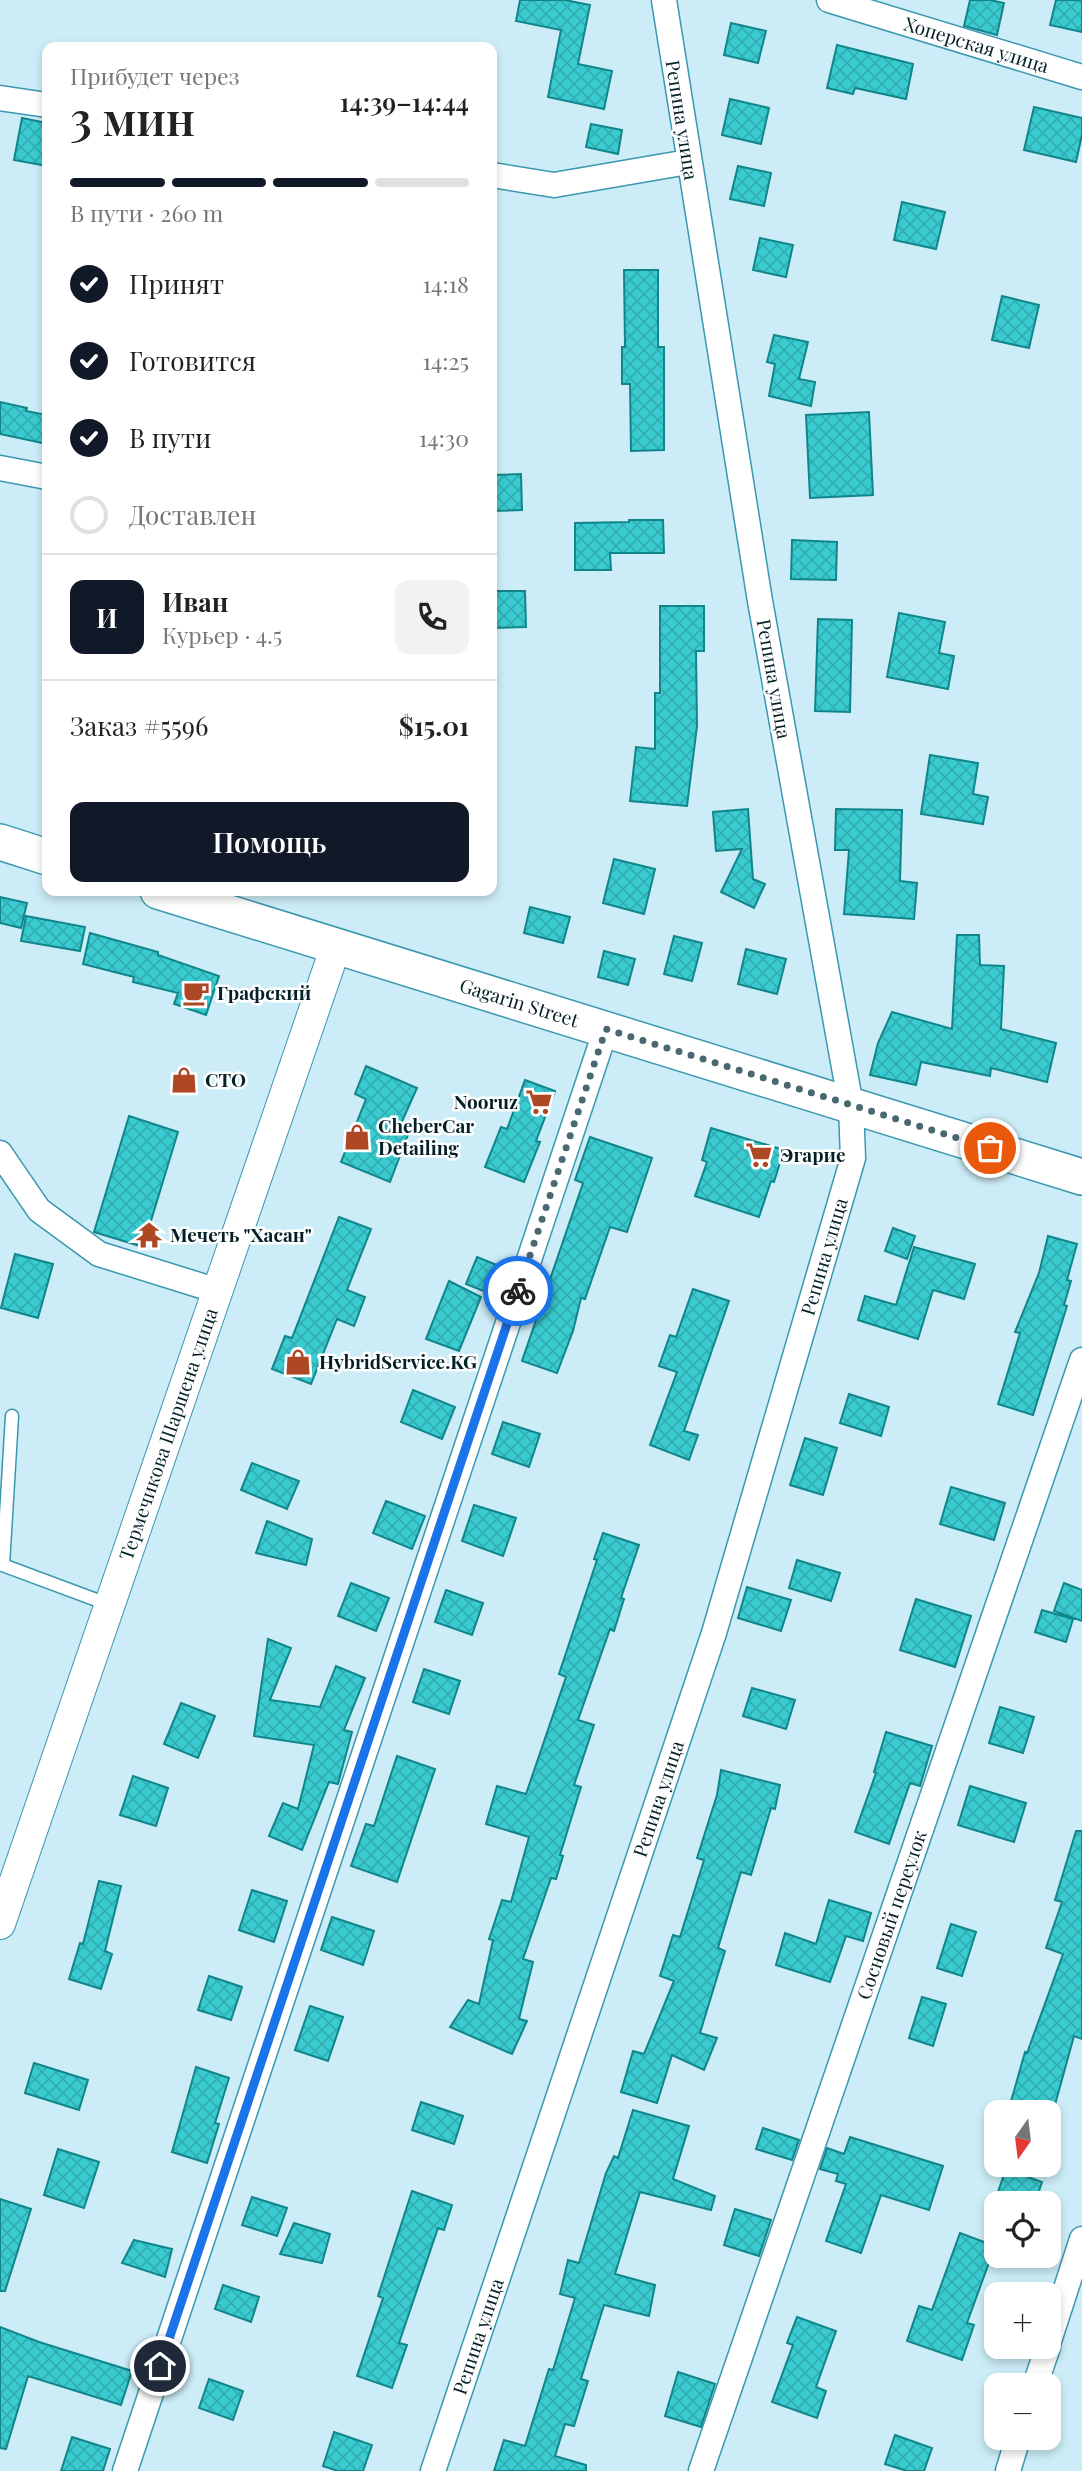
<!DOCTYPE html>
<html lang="ru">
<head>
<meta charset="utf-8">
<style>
  body { margin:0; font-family:"Playfair Display",serif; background:#f2f2f2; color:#222; height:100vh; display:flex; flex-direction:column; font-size:26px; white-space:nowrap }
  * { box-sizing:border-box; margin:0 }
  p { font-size:23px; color:#767676 }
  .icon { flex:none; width:38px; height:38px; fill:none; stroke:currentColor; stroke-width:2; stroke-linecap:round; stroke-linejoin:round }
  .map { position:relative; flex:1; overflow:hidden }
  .details { position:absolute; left:42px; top:42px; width:455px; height:854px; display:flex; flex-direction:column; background:#fff; border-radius:14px; box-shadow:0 4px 10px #0003 }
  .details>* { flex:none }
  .needle { width:46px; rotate:194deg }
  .buttons { position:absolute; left:984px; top:2100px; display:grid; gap:14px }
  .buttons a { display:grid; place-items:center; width:77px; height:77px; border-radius:14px; background:#fff; box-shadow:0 4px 10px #0003; font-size:35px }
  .pin { position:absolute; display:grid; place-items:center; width:60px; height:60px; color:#fff; margin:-30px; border:4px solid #fff; border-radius:50%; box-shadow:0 2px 7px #0007 }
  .courier { position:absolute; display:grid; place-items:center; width:70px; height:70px; margin:-35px; border:5px solid #1a73e8; border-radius:50%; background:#fff; color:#222; box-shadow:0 2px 9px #0007 }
  .headline em { font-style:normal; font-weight:600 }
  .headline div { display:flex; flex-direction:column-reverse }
  .headline { display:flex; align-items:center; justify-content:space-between; height:119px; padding:0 28px }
  h1 { font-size:46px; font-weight:600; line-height:52px }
  .bar { display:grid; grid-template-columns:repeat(4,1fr); gap:10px 7px; align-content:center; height:84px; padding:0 28px }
  .bar i { height:9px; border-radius:5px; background:#e0e0e0 }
  .bar .selected { background:#111827 }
  .bar p { grid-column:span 4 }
  .line { display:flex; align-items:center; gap:18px; padding:0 28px; border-top:2px solid #e0e0e0 }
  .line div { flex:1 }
  .round { display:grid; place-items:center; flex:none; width:74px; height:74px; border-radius:14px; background:#f2f2f2 }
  ol { padding:0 28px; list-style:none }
  li { display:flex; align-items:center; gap:21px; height:77px }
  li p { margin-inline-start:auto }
  li .icon { padding:7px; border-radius:50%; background:#111827; color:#fff; stroke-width:4 }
  li:last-child { color:#767676 }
  li i { width:38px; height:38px; border:4px solid #e0e0e0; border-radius:50% }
  .action { display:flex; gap:14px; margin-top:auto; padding:14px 28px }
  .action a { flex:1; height:80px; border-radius:14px; background:#111827; color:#fff; font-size:28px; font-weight:600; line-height:80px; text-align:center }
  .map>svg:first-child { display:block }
</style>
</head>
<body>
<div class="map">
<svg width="1082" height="2471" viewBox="0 0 1082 2471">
  <defs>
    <pattern id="building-cross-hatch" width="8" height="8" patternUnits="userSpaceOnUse" patternTransform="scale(1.75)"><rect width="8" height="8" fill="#3acbd0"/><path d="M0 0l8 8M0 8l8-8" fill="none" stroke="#31aeb3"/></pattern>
  </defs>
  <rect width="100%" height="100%" fill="#ccedf7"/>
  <!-- building -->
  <path fill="url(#building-cross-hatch)" stroke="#10868a" stroke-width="2" d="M 520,0 L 565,0 L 590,5 L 578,64 L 612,71 L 604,109 L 548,97 L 561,30 L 516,21 Z
    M 970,0 L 990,0 L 1004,3 L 997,35 L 964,26 Z
    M 1056,0 L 1082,0 L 1082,32 L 1050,25 Z
    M 731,23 L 766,31 L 758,63 L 724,55 Z
    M 837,45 L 913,64 L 906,99 L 855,88 L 853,94 L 827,88 Z
    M 730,99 L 769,108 L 761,144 L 722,135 Z
    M 1034,107 L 1082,118 L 1082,135 L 1076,162 L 1024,150 Z
    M 22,118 L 47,123 L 47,166 L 14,160 Z
    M 591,124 L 622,130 L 618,154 L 586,147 Z
    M 738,166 L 771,173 L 764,206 L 730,199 Z
    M 902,202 L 945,212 L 936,249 L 894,240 Z
    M 760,238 L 793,245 L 786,277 L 753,270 Z
    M 624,270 L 658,270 L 658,347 L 664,347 L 664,450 L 631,451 L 630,384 L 622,384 L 622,347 L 625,347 Z
    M 1002,296 L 1039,305 L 1029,348 L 992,340 Z
    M 774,335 L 808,342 L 799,379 L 815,382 L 811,406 L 769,396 L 775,364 L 767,362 Z
    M 0,402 L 27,408 L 26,411 L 47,415 L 47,444 L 0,434 Z
    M 869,412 L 873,495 L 810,498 L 806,415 Z
    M 521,474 L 522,510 L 492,511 L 492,475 Z
    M 629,520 L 663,520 L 664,553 L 610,553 L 611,570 L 575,570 L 575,523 L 629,522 Z
    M 792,540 L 837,542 L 836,580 L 791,579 Z
    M 492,591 L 525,591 L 526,627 L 492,628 Z
    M 660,606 L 704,606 L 704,651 L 696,651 L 697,726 L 687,806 L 630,801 L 636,747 L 655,749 L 655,693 L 660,693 Z
    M 899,613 L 945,622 L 939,653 L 954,656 L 948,689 L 887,677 Z
    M 818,619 L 852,620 L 850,712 L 815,711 Z
    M 930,755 L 978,763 L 973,794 L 988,797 L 983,824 L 921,814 Z
    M 748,809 L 753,879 L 765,884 L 754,908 L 721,892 L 742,849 L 716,851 L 713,812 Z
    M 836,809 L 902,810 L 900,881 L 917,883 L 914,919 L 844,914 L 849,850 L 835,850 Z
    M 614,859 L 655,869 L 644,914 L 603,903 Z
    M 0,897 L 27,903 L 21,928 L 0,923 Z
    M 530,907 L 570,917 L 563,943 L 524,933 Z
    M 26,916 L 85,927 L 80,951 L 21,941 Z
    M 90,933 L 158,952 L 158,955 L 219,976 L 206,1015 L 174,1004 L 178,993 L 133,982 L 134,977 L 83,964 Z
    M 957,935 L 979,935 L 980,965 L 1004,966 L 1001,1029 L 1056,1043 L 1047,1082 L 991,1068 L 990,1076 L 921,1062 L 916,1085 L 870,1075 L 878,1043 L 892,1012 L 952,1029 Z
    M 674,936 L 702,943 L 692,981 L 664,974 Z
    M 746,949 L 786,959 L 777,994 L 738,984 Z
    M 604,951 L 635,959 L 628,985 L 598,977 Z
    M 366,1066 L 417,1088 L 399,1128 L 409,1132 L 390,1182 L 341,1162 L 366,1099 L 355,1094 Z
    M 525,1080 L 555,1091 L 536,1141 L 540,1142 L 524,1182 L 485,1167 L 501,1127 L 507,1129 Z
    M 129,1116 L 178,1132 L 143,1247 L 94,1232 Z
    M 711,1128 L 784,1150 L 774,1182 L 771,1181 L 759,1217 L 695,1196 L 707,1162 L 702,1160 Z
    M 590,1137 L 652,1158 L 627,1232 L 610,1227 L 585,1299 L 581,1298 L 573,1331 L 557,1373 L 522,1361 L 583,1183 L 575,1180 Z
    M 339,1217 L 371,1229 L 347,1290 L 365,1297 L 354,1326 L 337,1319 L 311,1384 L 272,1369 L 285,1336 L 292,1338 Z
    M 893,1228 L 915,1236 L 907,1259 L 885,1251 Z
    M 1048,1236 L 1077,1244 L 1067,1280 L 1071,1281 L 1064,1305 L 1067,1306 L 1033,1415 L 998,1404 L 1020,1333 L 1015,1332 L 1039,1273 Z
    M 914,1247 L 975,1264 L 964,1299 L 933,1290 L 918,1339 L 858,1320 L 865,1296 L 896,1305 Z
    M 15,1254 L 53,1264 L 38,1318 L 1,1308 Z
    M 477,1257 L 509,1270 L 498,1297 L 466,1284 Z
    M 449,1281 L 481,1297 L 459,1351 L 426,1339 Z
    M 693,1289 L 729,1301 L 684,1431 L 698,1435 L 689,1460 L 650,1445 L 677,1372 L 659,1366 L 670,1335 L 676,1337 Z
    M 413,1390 L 455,1407 L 442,1439 L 401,1422 Z
    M 849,1394 L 889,1407 L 881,1436 L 840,1423 Z
    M 503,1422 L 540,1434 L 529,1467 L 492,1454 Z
    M 805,1438 L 837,1448 L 823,1495 L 790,1485 Z
    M 252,1463 L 299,1481 L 287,1509 L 241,1490 Z
    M 951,1487 L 1005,1503 L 994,1540 L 940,1524 Z
    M 386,1501 L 425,1516 L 412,1549 L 373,1533 Z
    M 474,1505 L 516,1518 L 503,1556 L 462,1541 Z
    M 267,1521 L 312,1539 L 306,1565 L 256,1553 Z
    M 603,1533 L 639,1545 L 621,1598 L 624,1599 L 614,1631 L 610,1629 L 578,1720 L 594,1725 L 574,1785 L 581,1787 L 560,1855 L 563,1856 L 556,1879 L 551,1878 L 523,1959 L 533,1962 L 519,2019 L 527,2021 L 512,2054 L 450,2027 L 468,2000 L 479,2004 L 493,1940 L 489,1939 L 502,1900 L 511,1902 L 529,1837 L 486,1824 L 497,1786 L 526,1794 L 566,1677 L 559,1674 L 597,1560 L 594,1559 Z
    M 797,1560 L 840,1573 L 831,1601 L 789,1588 Z
    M 351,1583 L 389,1598 L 376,1631 L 338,1616 Z
    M 1064,1583 L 1082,1590 L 1082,1621 L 1054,1611 Z
    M 747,1587 L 791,1600 L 781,1631 L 738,1618 Z
    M 446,1590 L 483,1603 L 472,1635 L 435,1622 Z
    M 916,1599 L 971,1616 L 955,1667 L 900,1650 Z
    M 1042,1610 L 1073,1619 L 1066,1642 L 1035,1632 Z
    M 268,1639 L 291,1648 L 270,1700 L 320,1707 L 336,1666 L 365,1678 L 344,1730 L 352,1732 L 338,1784 L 329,1782 L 302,1850 L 269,1836 L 283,1803 L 298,1809 L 314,1745 L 254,1736 Z
    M 424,1669 L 460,1681 L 449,1714 L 413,1702 Z
    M 752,1688 L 795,1700 L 786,1729 L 743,1716 Z
    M 181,1703 L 215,1716 L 198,1758 L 164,1744 Z
    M 1000,1707 L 1034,1717 L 1023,1753 L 989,1743 Z
    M 886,1732 L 932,1746 L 920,1786 L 910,1783 L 889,1844 L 855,1832 L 876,1773 L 874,1772 Z
    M 397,1756 L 435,1769 L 397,1882 L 351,1866 L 366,1824 L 374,1826 Z
    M 721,1770 L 780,1785 L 775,1809 L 771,1808 L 751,1875 L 741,1872 L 718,1948 L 725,1951 L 700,2033 L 717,2038 L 704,2070 L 672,2055 L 657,2103 L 621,2092 L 633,2051 L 644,2054 L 674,1981 L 660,1976 L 673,1935 L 680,1937 L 704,1860 L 697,1858 L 717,1795 Z
    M 133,1776 L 168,1788 L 156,1826 L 120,1815 Z
    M 970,1786 L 1026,1803 L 1014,1842 L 958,1825 Z
    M 1076,1831 L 1082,1831 L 1082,2039 L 1074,2036 L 1053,2112 L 1008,2112 L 1025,2052 L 1027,2053 L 1063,1954 L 1046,1948 L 1062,1902 L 1055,1900 Z
    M 99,1881 L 121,1886 L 105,1951 L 112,1954 L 101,1989 L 69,1979 L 80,1943 L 83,1944 Z
    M 252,1890 L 287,1901 L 274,1942 L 239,1930 Z
    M 829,1900 L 871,1913 L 863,1941 L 846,1936 L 830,1982 L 776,1965 L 785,1933 L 816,1944 Z
    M 332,1917 L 374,1931 L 363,1965 L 321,1950 Z
    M 951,1924 L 976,1932 L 962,1976 L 937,1968 Z
    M 209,1976 L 242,1987 L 231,2020 L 198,2010 Z
    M 922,1997 L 946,2004 L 933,2046 L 909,2038 Z
    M 310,2006 L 343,2017 L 328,2061 L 295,2050 Z
    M 34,2063 L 88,2080 L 79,2110 L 25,2093 Z
    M 196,2067 L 229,2078 L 215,2123 L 219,2124 L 207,2163 L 172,2152 Z
    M 421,2102 L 463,2116 L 454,2144 L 412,2130 Z
    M 633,2110 L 689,2126 L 673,2179 L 715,2196 L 711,2210 L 640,2192 L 615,2274 L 655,2285 L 649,2316 L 604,2305 L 581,2379 L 588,2381 L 574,2426 L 565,2424 L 555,2456 L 586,2465 L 586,2471 L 494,2471 L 504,2440 L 525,2446 L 549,2369 L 553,2370 L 575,2298 L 560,2294 L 568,2260 L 579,2263 L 606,2173 L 614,2156 L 618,2158 Z
    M 763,2128 L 799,2140 L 792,2160 L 756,2149 Z
    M 850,2137 L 943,2166 L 929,2210 L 881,2195 L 861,2253 L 826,2241 L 846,2184 L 836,2181 L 838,2174 L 820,2169 L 827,2148 L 844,2154 Z
    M 58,2149 L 99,2162 L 84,2208 L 44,2195 Z
    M 1006,2169 L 1042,2182 L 1035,2203 L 994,2203 Z
    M 412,2191 L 452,2205 L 444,2230 L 438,2228 L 399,2343 L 407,2345 L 392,2388 L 357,2376 L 383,2298 L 378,2296 Z
    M 252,2197 L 287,2208 L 277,2236 L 242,2225 Z
    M 0,2199 L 31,2209 L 5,2291 L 0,2291 Z
    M 735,2209 L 771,2220 L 759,2256 L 724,2245 Z
    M 294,2223 L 330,2234 L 322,2263 L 280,2254 Z
    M 960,2233 L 995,2246 L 967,2323 L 974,2325 L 962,2360 L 907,2341 L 919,2306 L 932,2310 Z
    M 134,2240 L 172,2249 L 165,2277 L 122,2263 Z
    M 223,2285 L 259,2297 L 251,2322 L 215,2309 Z
    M 797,2317 L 836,2331 L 816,2387 L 826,2391 L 817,2418 L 772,2402 L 793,2345 L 787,2343 Z
    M 0,2327 L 39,2342 L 132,2371 L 121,2405 L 28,2376 L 6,2449 L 0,2448 Z
    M 678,2372 L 715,2384 L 701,2427 L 665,2416 Z
    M 209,2379 L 243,2391 L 233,2420 L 199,2408 Z
    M 334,2432 L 372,2445 L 363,2471 L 338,2471 L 323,2466 Z
    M 895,2435 L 932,2448 L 924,2471 L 907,2471 L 885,2464 Z
    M 72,2437 L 110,2449 L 103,2471 L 61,2471 Z"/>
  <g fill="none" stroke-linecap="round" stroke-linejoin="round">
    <!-- service casing -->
    <g stroke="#3b97b0" stroke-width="15">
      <path id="service" d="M 0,1564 L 110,1605
        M 3,1565 L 12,1416"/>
    </g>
    <!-- minor casing -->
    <g stroke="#3b97b0" stroke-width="27">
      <g id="minor">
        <path id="s1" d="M 829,0 L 1082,77"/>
        <path d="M 0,98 L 47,105"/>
        <path d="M 492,175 L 554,185 L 688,162"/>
        <path d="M 0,468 L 47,477"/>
        <path d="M 0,1153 L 39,1210 L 99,1254 L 218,1291"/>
        <path d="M 1048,2344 L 1082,2239"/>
        <path d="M 1035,2385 L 1048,2347"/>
        <path d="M 125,2471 L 606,1029"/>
        <path id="s2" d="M 433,2471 L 714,1633 L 853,1158 L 851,1106 L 760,601 L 664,0"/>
        <path id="s3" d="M 701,2471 L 1082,1360"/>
        <path d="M 1008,2471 L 1018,2438"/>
      </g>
    </g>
    <!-- tertiary casing -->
    <g stroke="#3b97b0" stroke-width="32">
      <g id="tertiary">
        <path id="s4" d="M 0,1924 L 336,946"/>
      </g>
    </g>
    <!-- secondary casing -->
    <g stroke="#3b97b0" stroke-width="38">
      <g id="secondary">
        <path d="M 0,842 L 47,857"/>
        <path id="s5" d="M 158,891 L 1082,1177"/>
      </g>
    </g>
    <!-- service -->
    <use href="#service" stroke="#fff" stroke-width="12"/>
    <!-- minor -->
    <use href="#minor" stroke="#fff" stroke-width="24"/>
    <!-- tertiary -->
    <use href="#tertiary" stroke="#fff" stroke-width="30"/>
    <!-- secondary -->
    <use href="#secondary" stroke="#fff" stroke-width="35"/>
  </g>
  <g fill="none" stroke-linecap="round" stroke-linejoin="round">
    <!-- done -->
    <path stroke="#496870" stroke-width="7" stroke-dasharray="0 12.6" d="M 518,1291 L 606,1029 L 990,1148"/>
    <!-- route -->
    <path stroke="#1a73e8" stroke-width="9" d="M 160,2366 L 518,1291"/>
  </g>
  <!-- icons -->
  <defs>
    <g id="cafe-bare" transform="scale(2.1)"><path d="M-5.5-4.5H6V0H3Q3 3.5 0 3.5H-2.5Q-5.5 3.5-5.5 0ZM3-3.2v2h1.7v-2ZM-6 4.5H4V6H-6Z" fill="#ae4723" stroke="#fff" stroke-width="2.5" paint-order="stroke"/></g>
    <g id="shop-bare" transform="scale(2.1)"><path d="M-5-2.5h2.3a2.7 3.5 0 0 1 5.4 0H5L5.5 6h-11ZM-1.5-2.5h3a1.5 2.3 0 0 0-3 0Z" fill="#ae4723" stroke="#fff" stroke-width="2.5" paint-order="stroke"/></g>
    <g id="supermarket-bare" transform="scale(2.1)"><path d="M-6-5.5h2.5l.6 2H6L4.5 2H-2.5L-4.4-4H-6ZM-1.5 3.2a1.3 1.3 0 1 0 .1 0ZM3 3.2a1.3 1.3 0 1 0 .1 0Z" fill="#ae4723" stroke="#fff" stroke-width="2.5" paint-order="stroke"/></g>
    <g id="temple-bare" transform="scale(2.1)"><path d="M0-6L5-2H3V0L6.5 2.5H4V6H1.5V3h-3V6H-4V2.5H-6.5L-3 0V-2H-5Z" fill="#ae4723" stroke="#fff" stroke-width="2.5" paint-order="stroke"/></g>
  </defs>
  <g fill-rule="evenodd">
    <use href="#cafe-bare" x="196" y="993"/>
    <use href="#shop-bare" x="184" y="1080"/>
    <use href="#supermarket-bare" x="539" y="1102"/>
    <use href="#shop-bare" x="357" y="1137"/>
    <use href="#supermarket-bare" x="759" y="1155"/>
    <use href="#temple-bare" x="149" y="1235"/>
    <use href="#shop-bare" x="298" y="1362"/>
  </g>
  <g text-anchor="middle" stroke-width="5" stroke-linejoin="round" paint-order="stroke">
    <!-- street labels -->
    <g font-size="19" fill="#032027" stroke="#fff">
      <text dy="7" stroke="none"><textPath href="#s1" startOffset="154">Хоперская улица</textPath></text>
      <text transform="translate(682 120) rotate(81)" y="7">Репина улица</text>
      <text transform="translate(774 679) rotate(80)" y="7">Репина улица</text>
      <text dy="7" stroke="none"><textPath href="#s5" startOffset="378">Gagarin Street</textPath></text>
      <text dy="7" stroke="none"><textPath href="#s2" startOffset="1276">Репина улица</textPath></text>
      <text dy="7" stroke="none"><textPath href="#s4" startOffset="518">Термечикова Шаршена улица</textPath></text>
      <text dy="7" stroke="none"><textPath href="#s2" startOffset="709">Репина улица</textPath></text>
      <text dy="7" stroke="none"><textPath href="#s3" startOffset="588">Сосновый переулок</textPath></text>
      <text dy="7" stroke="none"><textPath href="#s2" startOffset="142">Репина улица</textPath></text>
    </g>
    <!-- poi labels -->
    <g font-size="19" font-weight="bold" fill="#032027" stroke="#fff" text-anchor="start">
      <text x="217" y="1000">Графский</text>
      <text x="205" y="1087">СТО</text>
      <text x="518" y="1109" text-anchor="end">Nooruz</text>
      <text x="378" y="1133">CheberCar<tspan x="378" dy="22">Detailing</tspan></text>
      <text x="780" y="1162">Эгарие</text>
      <text x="170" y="1242">Мечеть "Хасан"</text>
      <text x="319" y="1369">HybridService.KG</text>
    </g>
  </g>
</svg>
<div class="buttons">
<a><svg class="needle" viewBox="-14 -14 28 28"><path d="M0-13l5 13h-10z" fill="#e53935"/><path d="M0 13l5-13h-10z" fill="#767676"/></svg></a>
<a><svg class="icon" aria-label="locate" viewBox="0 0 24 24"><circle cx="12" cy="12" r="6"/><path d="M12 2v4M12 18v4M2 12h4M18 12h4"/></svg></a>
<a>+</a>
<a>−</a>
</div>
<div class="pin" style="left:990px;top:1148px;background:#ea580c"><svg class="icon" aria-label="bag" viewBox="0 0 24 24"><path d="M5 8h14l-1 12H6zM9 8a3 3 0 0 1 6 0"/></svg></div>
<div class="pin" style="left:160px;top:2366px;background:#1f2937"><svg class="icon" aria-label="home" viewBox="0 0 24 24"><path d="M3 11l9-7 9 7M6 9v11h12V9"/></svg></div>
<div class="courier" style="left:518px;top:1291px"><svg class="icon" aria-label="bike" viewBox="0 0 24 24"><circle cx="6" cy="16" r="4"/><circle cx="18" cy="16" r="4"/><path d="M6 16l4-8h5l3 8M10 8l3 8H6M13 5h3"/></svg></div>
<section class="details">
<div class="headline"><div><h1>3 мин</h1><p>Прибудет через</p></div><em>14:39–14:44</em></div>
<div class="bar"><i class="selected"></i><i class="selected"></i><i class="selected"></i><i></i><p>В пути · 260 m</p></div>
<ol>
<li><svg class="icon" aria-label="check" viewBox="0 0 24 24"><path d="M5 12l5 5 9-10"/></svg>Принят<p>14:18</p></li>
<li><svg class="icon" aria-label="check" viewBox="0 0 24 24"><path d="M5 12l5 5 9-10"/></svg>Готовится<p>14:25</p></li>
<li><svg class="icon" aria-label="check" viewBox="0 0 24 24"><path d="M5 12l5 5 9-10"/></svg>В пути<p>14:30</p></li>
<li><i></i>Доставлен</li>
</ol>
<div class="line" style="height:126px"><b class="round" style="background:#111827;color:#fff">И</b><div><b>Иван</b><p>Курьер · 4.5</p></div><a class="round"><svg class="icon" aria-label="phone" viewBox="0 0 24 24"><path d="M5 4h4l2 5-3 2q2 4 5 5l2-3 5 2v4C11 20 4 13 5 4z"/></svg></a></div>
<div class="line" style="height:91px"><div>Заказ #5596</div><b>$15.01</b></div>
<div class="action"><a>Помощь</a></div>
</section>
</div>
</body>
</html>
